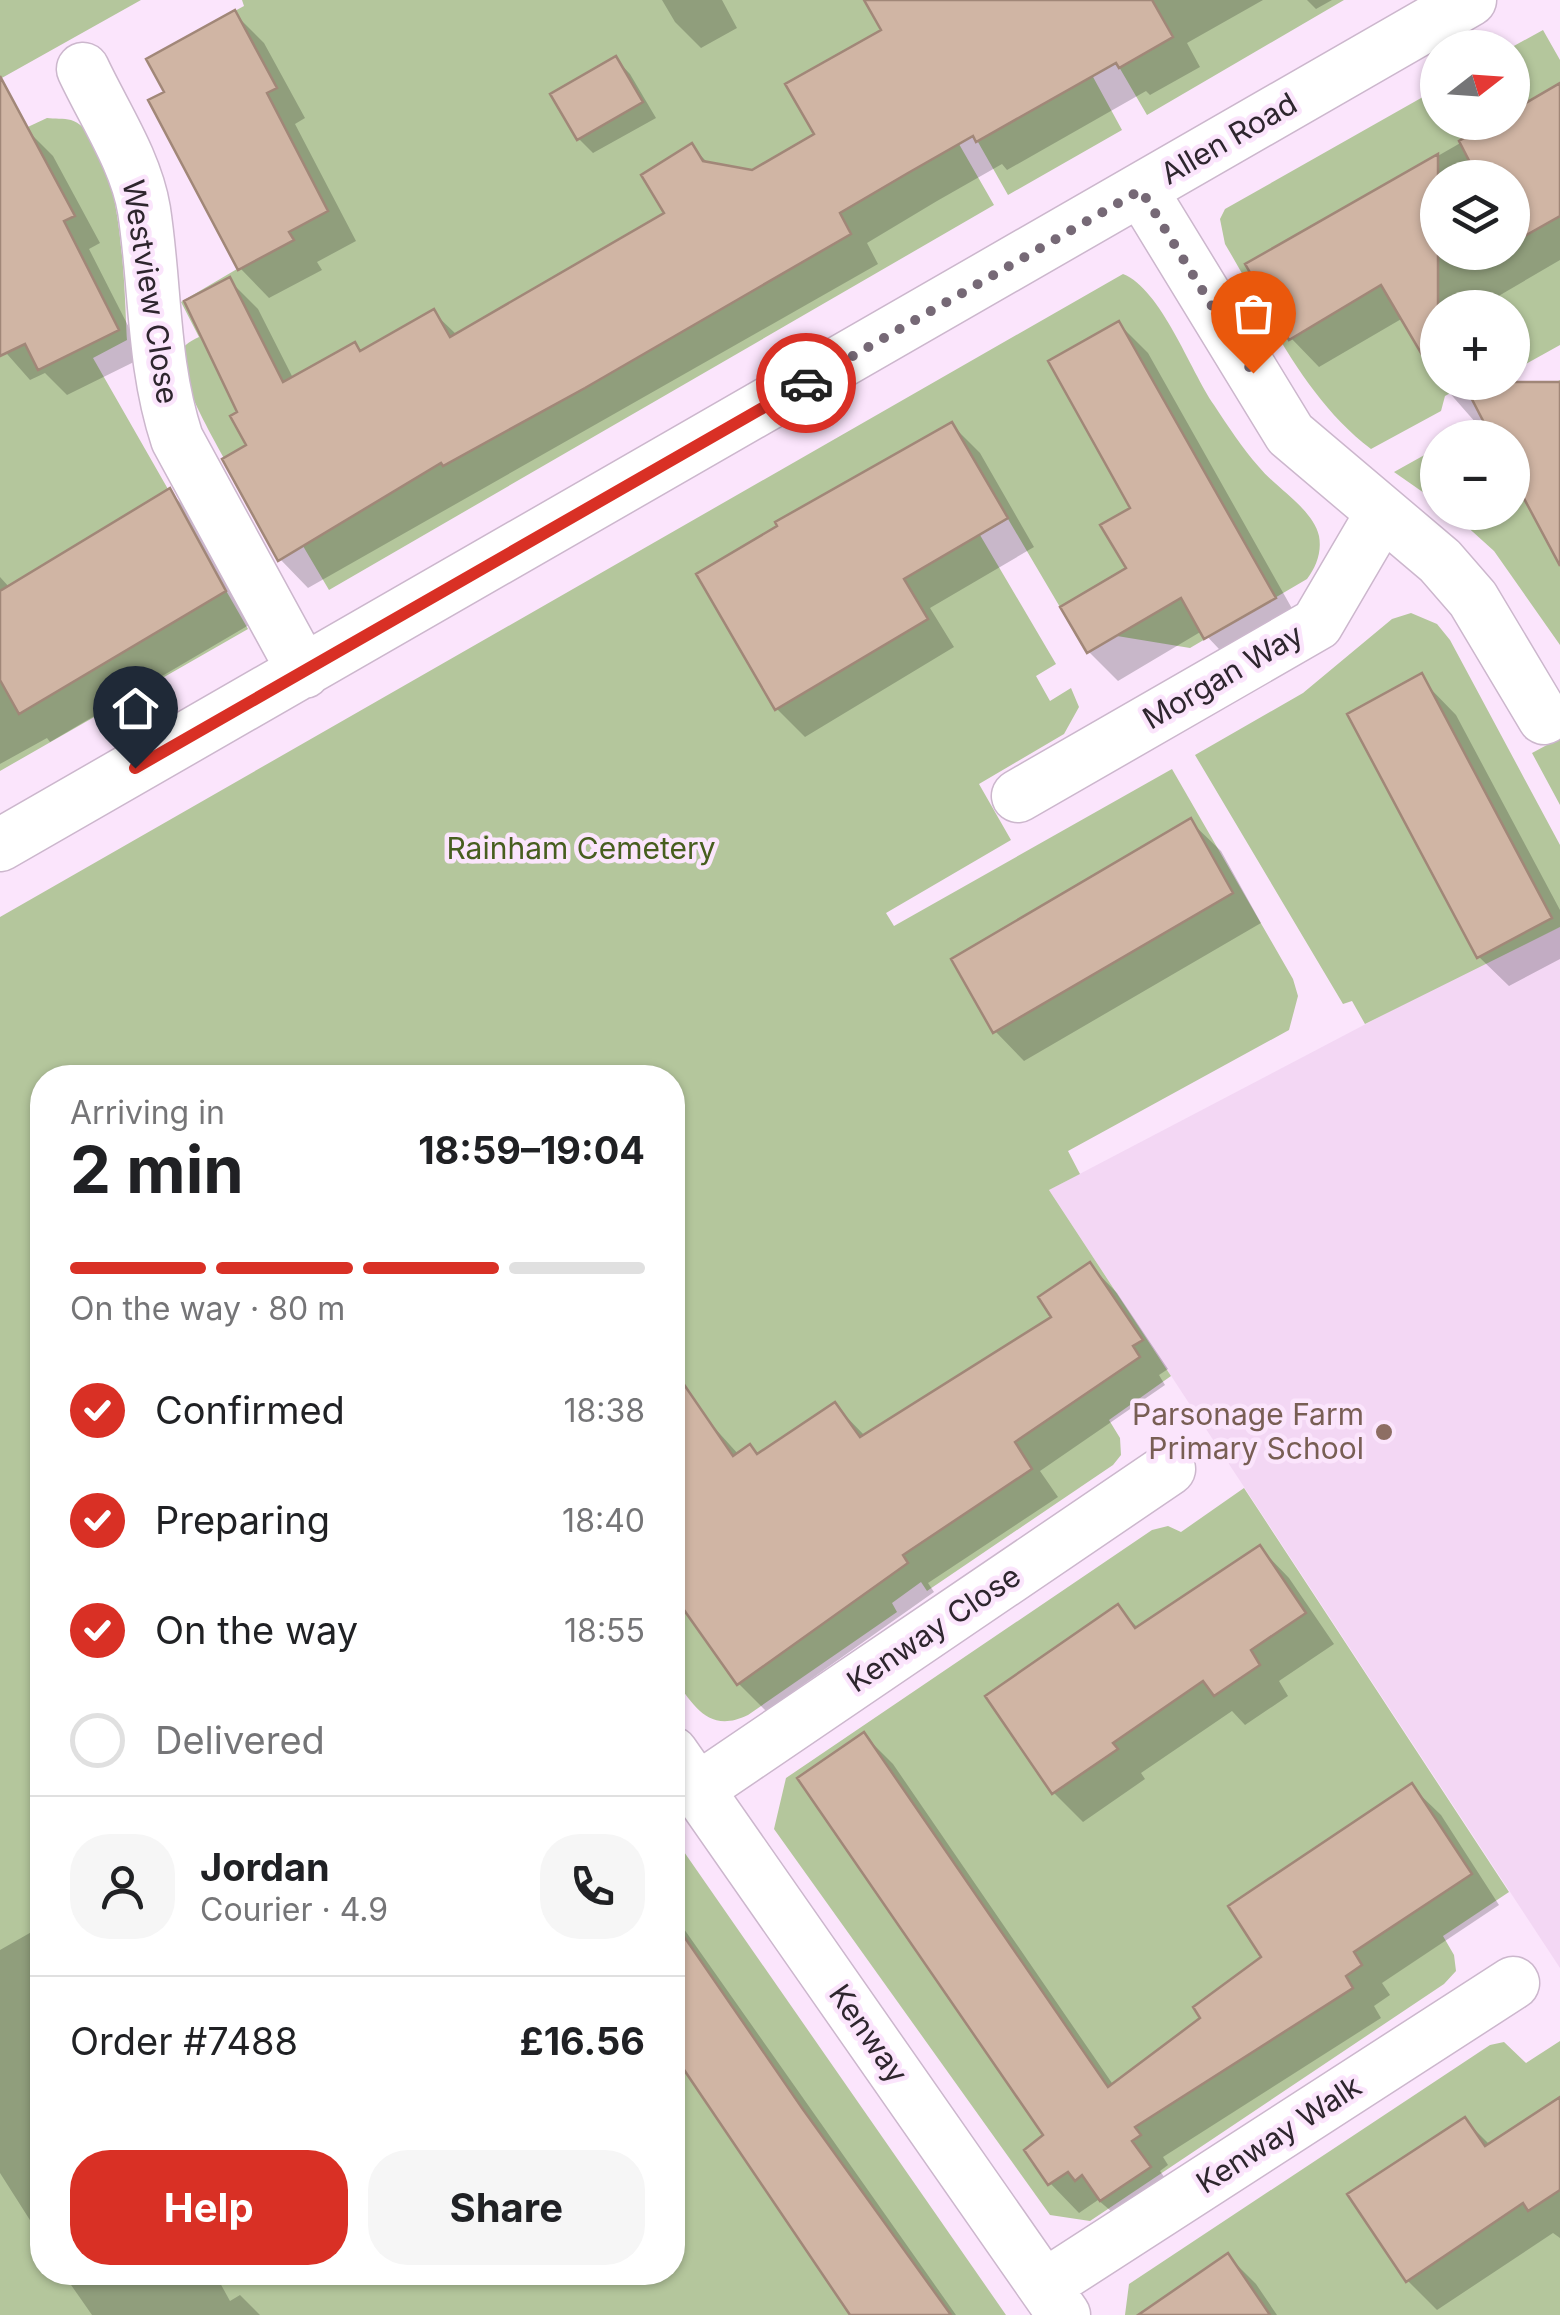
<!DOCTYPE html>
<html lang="en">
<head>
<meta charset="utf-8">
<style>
  body { margin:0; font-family:Inter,sans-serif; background:#f6f6f6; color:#202124; height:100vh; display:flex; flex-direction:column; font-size:38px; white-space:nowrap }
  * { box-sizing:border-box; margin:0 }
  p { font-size:32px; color:#757577 }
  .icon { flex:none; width:55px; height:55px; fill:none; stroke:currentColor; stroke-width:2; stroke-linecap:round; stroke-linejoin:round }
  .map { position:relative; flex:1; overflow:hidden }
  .panel { position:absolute; left:30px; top:1065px; width:655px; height:1220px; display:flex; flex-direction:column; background:#fff; border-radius:40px; box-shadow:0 2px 8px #0004 }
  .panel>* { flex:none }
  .needle { width:65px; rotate:73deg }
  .buttons { position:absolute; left:1420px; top:30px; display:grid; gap:20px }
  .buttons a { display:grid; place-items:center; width:110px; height:110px; border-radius:50%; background:#fff; box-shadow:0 2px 8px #0004; font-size:50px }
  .pin { position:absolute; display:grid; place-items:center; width:85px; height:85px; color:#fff; margin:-102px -42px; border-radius:50% 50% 50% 0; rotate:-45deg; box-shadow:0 0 10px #0007 }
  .pin .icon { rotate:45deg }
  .courier { position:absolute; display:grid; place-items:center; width:100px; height:100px; margin:-50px; border:8px solid #d93025; border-radius:50%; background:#fff; color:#222; box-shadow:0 2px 12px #0007 }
  .headline em { font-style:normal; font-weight:700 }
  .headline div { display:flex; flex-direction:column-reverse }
  .headline { display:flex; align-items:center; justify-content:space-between; height:170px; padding:0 40px }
  h1 { font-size:65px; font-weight:700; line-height:75px }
  .bar { display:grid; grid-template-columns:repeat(4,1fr); gap:15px 10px; align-content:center; height:120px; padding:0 40px }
  .bar i { height:12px; border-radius:8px; background:#e0e0e0 }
  .bar .on { background:#d93025 }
  .bar p { grid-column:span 4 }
  .line { display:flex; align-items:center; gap:25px; padding:0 40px; border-top:2px solid #e0e0e0 }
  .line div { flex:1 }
  .round { display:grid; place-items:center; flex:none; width:105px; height:105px; border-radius:40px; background:#f6f6f6 }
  ol { padding:0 40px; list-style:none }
  li { display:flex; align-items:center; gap:30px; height:110px }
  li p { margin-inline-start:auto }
  li .icon { padding:10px; border-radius:50%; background:#d93025; color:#fff; stroke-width:4 }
  li:last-child { color:#757577 }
  li i { width:55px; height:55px; border:5px solid #e0e0e0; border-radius:50% }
  .primary-button { display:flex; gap:20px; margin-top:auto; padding:20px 40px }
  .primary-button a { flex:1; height:115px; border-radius:40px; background:#d93025; color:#fff; font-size:40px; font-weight:700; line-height:115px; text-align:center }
  .primary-button a+a { background:#f6f6f6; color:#202124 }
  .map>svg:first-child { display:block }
</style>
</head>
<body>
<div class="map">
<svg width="1560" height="2315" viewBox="0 0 1560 2315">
  <rect width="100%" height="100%" fill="#fbe5fc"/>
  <!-- built -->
  <path fill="#f3d7f4" d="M 1560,927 L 1560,1968 L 1049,1190 L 1486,961 Z"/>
  <!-- green -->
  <path fill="#b4c69c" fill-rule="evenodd" d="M 0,0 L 141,0 L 0,79 Z
    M 242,0 L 866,0 L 895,55 L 905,50 L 994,205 L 329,590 L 303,546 L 282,558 C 260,518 182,396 180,358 C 180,346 189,342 199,337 L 181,302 L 237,269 L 148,101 L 164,92 L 146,59 L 244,6 Z
    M 1051,0 L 1122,130 L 1008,195 L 910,22 Z
    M 1080,0 L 1344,0 L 1147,115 Z
    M 1543,30 L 1560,60 L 1560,345 L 1513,371 L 1512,308 L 1438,308 L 1438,382 L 1469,383 L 1445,396 L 1441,411 L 1371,449 C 1304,398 1268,316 1225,244 L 1220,219 L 1225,209 L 1437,89 L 1438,122 L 1512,122 L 1512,47 ZM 1438,178 L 1512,178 L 1512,252 L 1438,252 Z
    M 47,118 C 54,119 64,118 71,120 C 124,139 124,291 127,340 L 93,358 L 248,629 L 0,771 L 0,140 Z
    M 1123,274 C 1161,289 1190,370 1214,405 C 1228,426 1242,448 1259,467 C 1276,488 1313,509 1319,536 C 1322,552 1316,567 1307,579 L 1190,648 L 1117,636 L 1087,653 L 1008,519 L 980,535 L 1056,664 L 1036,676 L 1050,701 L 1071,688 L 1079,707 L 1064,734 L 979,784 L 1011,840 L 886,913 L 894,926 L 1172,769 L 1293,979 L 1298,996 L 1289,1030 L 1068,1151 L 1080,1174 L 1049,1190 L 1171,1376 L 1109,1420 L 1120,1438 L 1121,1455 L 1113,1465 L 927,1591 L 921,1582 L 892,1603 L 897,1612 L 748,1715 C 709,1734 694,1706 673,1677 L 672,1078 L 42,1078 L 42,2272 L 672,2272 L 673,1836 L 1006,2315 L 0,2315 L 0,917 Z
    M 1560,380 L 1560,645 L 1494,551 L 1452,513 L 1512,512 L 1512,438 L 1456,437 Z
    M 1437,448 L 1437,502 L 1394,472 Z
    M 1411,613 L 1437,624 L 1450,640 L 1560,845 L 1560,927 L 1365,1024 L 1352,1001 L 1343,1004 L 1195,755 L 1303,693 L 1392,619 Z
    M 1560,738 L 1560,805 L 1532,753 Z
    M 1244,1488 L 1509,1892 L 1443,1936 L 1454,1955 L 1456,1971 L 1444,1984 L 1090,2221 L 1050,2215 L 774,1829 L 786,1778 L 1152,1530 L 1168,1526 L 1181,1532 Z
    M 1560,2041 L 1560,2315 L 1125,2315 L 1129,2284 L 1490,2045 L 1504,2042 L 1526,2063 Z"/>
  <!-- shadow -->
  <path fill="#0003" fill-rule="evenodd" d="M 662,0 L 722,0 L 737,28 L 701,48 L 675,22 Z
    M 867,0 L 1263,0 L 1187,43 L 1200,67 L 1150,95 L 1146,91 L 1007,170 L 1002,164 L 937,201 L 867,243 L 878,264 L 308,588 L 280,559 L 240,413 L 229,280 L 258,309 L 294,380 L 354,345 L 362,352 L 433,312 L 457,335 L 668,214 L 692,147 L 710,165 L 752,173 L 817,134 L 884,31 Z
    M 1307,0 L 1332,0 L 1316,9 Z
    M 235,14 L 264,43 L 305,118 L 295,124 L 356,241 L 317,262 L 322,270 L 269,298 L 240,268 L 167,93 Z
    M 616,59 L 630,74 L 656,118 L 593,153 L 579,139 Z
    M 1560,86 L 1560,260 L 1478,308 L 1438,308 L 1403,318 L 1319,367 L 1291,338 L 1248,265 L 1497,122 L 1512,122 ZM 1438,178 L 1512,178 L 1512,252 L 1438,252 Z
    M 26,129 L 53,156 L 100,243 L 89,249 L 144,357 L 67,395 L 45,373 L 30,380 L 0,346 L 0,143 Z
    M 1119,324 L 1148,353 L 1303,628 L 1235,666 L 1202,631 L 1118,681 L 1089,652 L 1064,608 L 1129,569 L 1133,509 Z
    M 1512,374 L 1524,395 L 1476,423 L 1440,382 L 1512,382 Z
    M 952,425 L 980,453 L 1034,547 L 930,608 L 954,647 L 805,737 L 777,709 L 781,527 Z
    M 169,491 L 199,521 L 254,622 L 50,742 L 47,738 L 0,764 L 0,577 L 10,588 Z
    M 1426,684 L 1456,715 L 1560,910 L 1560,959 L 1509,986 L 1479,957 Z
    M 1191,822 L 1221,851 L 1261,923 L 1024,1061 L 995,1031 Z
    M 1090,1265 L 1117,1293 L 1168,1369 L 1159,1375 L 1165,1385 L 1040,1471 L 1058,1497 L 928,1583 L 934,1592 L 766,1711 L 739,1684 L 702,1414 L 739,1455 L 758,1456 L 835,1405 L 866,1437 L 1055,1318 Z
    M 1260,1548 L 1289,1578 L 1334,1644 L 1279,1681 L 1288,1696 L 1245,1725 L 1232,1711 L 1141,1773 L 1145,1779 L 1083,1822 L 1054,1793 L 1118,1608 L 1139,1629 Z
    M 864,1735 L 893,1764 L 1114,2086 L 1203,2019 L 1265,1957 L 1411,1786 L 1441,1815 L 1499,1905 L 1382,1983 L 1390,1995 L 1374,2006 L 1381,2018 L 1163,2157 L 1168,2165 L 1160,2171 L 1178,2197 L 1132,2229 L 1098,2200 L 1079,2213 L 1050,2183 L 1047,2136 Z
    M 672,1912 L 956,2315 L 858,2315 L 672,2045 Z
    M 42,1926 L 42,2239 L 0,2173 L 0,1950 Z
    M 1560,2100 L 1560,2238 L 1553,2233 L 1437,2310 L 1408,2281 L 1465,2120 L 1490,2145 Z
    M 1228,2256 L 1256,2284 L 1277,2315 L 1175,2315 Z
    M 62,2272 L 214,2272 L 230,2301 L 240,2295 L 260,2315 L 92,2315 Z"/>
  <!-- building -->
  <path fill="#d0b5a4" stroke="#a18778" stroke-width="2.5" d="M 864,0 L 1152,0 L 1173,37 L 1119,68 L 1116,63 L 976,142 L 973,136 L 908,173 L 840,213 L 851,234 L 585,388 L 443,466 L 441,463 L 278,561 L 222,459 L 246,445 L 230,416 L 237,412 L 184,301 L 230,277 L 283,382 L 355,342 L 360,351 L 434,309 L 450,337 L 664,213 L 641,175 L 692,143 L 703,161 L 752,170 L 814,134 L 785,84 L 881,30 Z
    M 235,10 L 277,88 L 267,93 L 328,211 L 289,232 L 294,240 L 238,270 L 148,100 L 164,92 L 146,59 Z
    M 616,56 L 643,102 L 577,140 L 550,94 Z
    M 0,76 L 75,216 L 64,221 L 119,330 L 38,370 L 25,344 L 0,356 Z
    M 1560,83 L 1560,216 L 1514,242 L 1512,178 L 1478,178 L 1459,141 L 1491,122 L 1512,122 L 1512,111 Z
    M 1438,154 L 1438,382 L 1381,285 L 1289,340 L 1245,264 Z
    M 1119,321 L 1276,598 L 1204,639 L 1181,598 L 1087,653 L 1060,607 L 1126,568 L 1100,525 L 1130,508 L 1048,361 Z
    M 1463,382 L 1560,382 L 1560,566 L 1512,476 L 1512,438 L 1492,438 Z
    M 952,422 L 1008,518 L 904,579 L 928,619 L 775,710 L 696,574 L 777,526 L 775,522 Z
    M 170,488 L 226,591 L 19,714 L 0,680 L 0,591 Z
    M 1422,673 L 1552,918 L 1477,958 L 1347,714 Z
    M 1191,818 L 1233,893 L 993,1033 L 951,959 Z
    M 1090,1262 L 1143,1340 L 1133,1346 L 1140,1357 L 1015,1442 L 1032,1469 L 903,1555 L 908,1563 L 737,1685 L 672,1593 L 672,1367 L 733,1456 L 750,1444 L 757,1454 L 835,1402 L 860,1437 L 1051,1317 L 1038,1297 Z
    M 1260,1545 L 1306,1613 L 1251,1650 L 1260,1665 L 1214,1696 L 1203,1681 L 1113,1743 L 1118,1749 L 1052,1794 L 985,1696 L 1118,1604 L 1135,1628 Z
    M 864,1732 L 1108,2087 L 1200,2018 L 1193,2007 L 1261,1957 L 1228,1906 L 1412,1783 L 1472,1874 L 1354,1952 L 1362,1965 L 1346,1976 L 1353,1988 L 1135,2127 L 1141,2135 L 1132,2141 L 1151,2167 L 1100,2201 L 1082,2175 L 1075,2181 L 1068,2172 L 1048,2185 L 1024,2150 L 1043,2135 L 797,1778 Z
    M 672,1919 L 802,2108 L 951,2315 L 850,2315 L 672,2052 Z
    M 1560,2097 L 1560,2190 L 1528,2211 L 1523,2203 L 1406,2282 L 1347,2194 L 1465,2117 L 1485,2146 Z
    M 1228,2253 L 1270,2315 L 1138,2315 Z"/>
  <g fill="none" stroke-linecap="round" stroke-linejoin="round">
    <!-- minor casing -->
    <g stroke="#ccb7cd" stroke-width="55">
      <path id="minor" d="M 83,69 C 104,114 136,161 144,210 C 156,288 152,363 177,439 L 304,672
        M 1141,190 L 1290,434 L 1440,561 L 1473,599 L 1544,718
        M 1018,796 L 1317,624 L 1382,513
        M 0,845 L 1470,0
        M 672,1753 L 1064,2315
        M 698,1789 L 1169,1469
        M 1044,2286 L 1513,1983"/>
    </g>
    <!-- minor -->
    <use href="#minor" stroke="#fff" stroke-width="52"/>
  </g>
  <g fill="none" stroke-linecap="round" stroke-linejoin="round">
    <!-- done -->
    <path stroke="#766976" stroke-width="10" stroke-dasharray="0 18" d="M 806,383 L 1141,190 L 1253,373"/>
    <!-- route -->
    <path stroke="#d93025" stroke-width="12" d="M 135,768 L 806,383"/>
  </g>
  <!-- markers -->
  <circle fill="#8d6e63" stroke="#fbe5fc" stroke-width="4" cx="1384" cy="1432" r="10"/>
  <g text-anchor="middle" stroke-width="9" stroke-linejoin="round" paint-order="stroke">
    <!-- street labels -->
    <g font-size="30" fill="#2e262e" stroke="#fbe5fc">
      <text transform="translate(1229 139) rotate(-30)" y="10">Allen Road</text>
      <text transform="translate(150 292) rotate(81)" y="10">Westview Close</text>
      <text transform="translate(1223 677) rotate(-30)" y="10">Morgan Way</text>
      <text transform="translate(934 1629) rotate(-34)" y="10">Kenway Close</text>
      <text transform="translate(868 2034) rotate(55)" y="10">Kenway</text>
      <text transform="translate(1279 2135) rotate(-33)" y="10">Kenway Walk</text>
    </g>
    <!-- park labels -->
    <g font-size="30" fill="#475e1f" stroke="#fbe5fc">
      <text x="581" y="859">Rainham Cemetery</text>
    </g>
    <!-- education labels -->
    <g font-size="30" fill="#785e54" stroke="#fbe5fc" text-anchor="end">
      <text x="1364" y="1425">Parsonage Farm<tspan x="1364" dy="34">Primary School</tspan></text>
    </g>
  </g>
</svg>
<div class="buttons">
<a><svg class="needle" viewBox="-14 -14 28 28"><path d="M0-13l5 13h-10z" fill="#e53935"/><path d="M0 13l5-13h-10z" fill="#757577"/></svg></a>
<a><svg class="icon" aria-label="layers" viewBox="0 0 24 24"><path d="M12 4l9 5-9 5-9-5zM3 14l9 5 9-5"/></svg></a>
<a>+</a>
<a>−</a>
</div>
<div class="pin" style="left:1253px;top:373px;background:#ea580c"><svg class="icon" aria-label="bag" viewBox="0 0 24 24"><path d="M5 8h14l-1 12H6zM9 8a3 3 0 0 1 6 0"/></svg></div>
<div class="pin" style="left:135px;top:768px;background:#1f2937"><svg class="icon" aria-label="home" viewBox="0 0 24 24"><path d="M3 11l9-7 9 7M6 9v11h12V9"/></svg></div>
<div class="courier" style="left:806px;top:383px"><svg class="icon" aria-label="car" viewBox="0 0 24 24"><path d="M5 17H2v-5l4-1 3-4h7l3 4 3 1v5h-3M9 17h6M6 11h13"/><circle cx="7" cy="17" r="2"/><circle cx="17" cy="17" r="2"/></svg></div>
<section class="panel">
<div class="headline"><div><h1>2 min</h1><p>Arriving in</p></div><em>18:59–19:04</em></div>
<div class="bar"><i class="on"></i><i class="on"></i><i class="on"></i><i></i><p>On the way · 80 m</p></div>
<ol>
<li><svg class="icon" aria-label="check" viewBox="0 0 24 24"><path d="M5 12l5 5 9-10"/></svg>Confirmed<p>18:38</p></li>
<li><svg class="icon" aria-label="check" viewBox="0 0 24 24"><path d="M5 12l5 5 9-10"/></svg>Preparing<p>18:40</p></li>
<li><svg class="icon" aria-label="check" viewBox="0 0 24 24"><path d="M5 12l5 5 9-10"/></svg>On the way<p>18:55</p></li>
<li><i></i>Delivered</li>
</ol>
<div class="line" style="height:180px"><a class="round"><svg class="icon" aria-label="person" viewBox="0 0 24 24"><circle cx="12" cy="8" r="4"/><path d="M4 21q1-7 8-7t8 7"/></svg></a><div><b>Jordan</b><p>Courier · 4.9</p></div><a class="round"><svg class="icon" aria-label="phone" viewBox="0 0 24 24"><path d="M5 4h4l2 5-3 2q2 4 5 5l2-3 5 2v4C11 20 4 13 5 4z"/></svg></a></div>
<div class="line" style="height:130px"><div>Order #7488</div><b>£16.56</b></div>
<div class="primary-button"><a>Help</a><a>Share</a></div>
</section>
</div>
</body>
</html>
